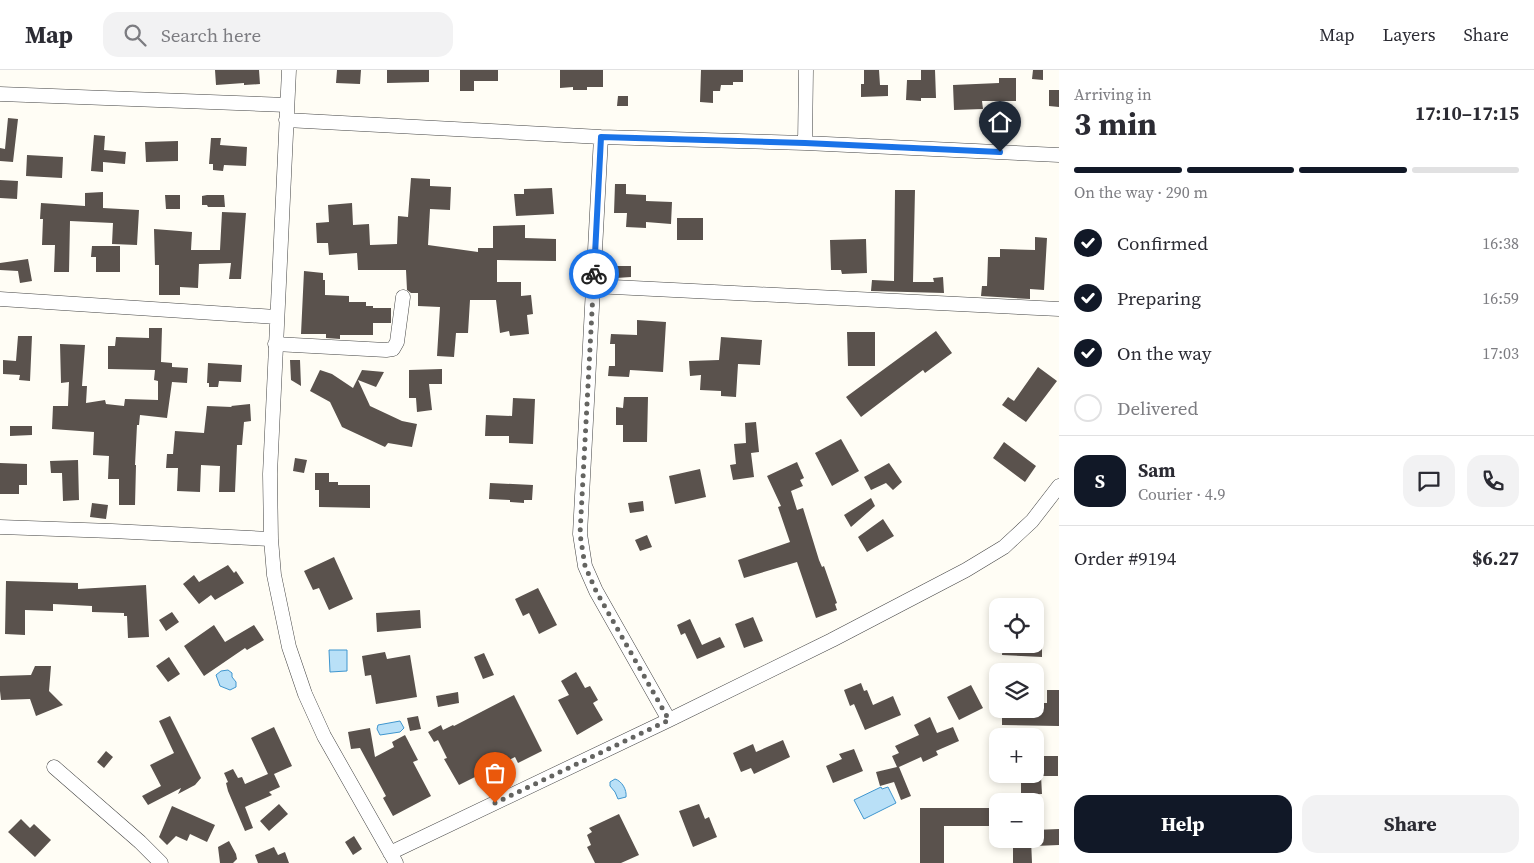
<!DOCTYPE html>
<html lang="en">
<head>
<meta charset="utf-8">
<style>
  body { margin:0; font-family:"Source Serif 4",serif; background:#f2f2f3; color:#2b2b33; height:100vh; display:flex; flex-direction:column; font-size:19px; white-space:nowrap }
  * { box-sizing:border-box; margin:0 }
  p { font-size:16px; color:#7c7c81 }
  .icon { flex:none; width:28px; height:28px; fill:none; stroke:currentColor; stroke-width:2; stroke-linecap:round; stroke-linejoin:round }
  .map { position:relative; flex:1; overflow:hidden }
  .drawer { display:flex; flex-direction:column; background:#fff; width:475px }
  .drawer>* { flex:none }
  .controls { position:absolute; left:989px; top:528px; display:grid; gap:10px }
  .controls a { display:grid; place-items:center; width:55px; height:55px; border-radius:10px; background:#fff; box-shadow:0 2px 8px #0003; font-size:25px }
  .pin { position:absolute; display:grid; place-items:center; width:42px; height:42px; color:#fff; margin:-51px -21px; border-radius:50% 50% 50% 0; rotate:-45deg; box-shadow:0 0 5px #0007 }
  .pin .icon { rotate:45deg }
  .courier { position:absolute; display:grid; place-items:center; width:50px; height:50px; margin:-25px; border:4px solid #1a73e8; border-radius:50%; background:#fff; color:#222; box-shadow:0 1px 6px #0007 }
  .overview em { font-style:normal; font-weight:700 }
  .overview div { display:flex; flex-direction:column-reverse }
  .overview { display:flex; align-items:center; justify-content:space-between; height:85px; padding:0 15px }
  h1 { font-size:32px; font-weight:700; line-height:38px }
  .bar { display:grid; grid-template-columns:repeat(4,1fr); gap:8px 5px; align-content:center; height:60px; padding:0 15px }
  .bar i { height:6px; border-radius:4px; background:#e1e1e2 }
  .bar .selected { background:#111827 }
  .bar p { grid-column:span 4 }
  .line { display:flex; align-items:center; gap:12px; padding:0 15px; border-top:1px solid #e1e1e2 }
  .line div { flex:1 }
  .round { display:grid; place-items:center; flex:none; width:52px; height:52px; border-radius:15px; background:#f2f2f3 }
  ol { padding:0 15px; list-style:none }
  li { display:flex; align-items:center; gap:15px; height:55px }
  li p { margin-inline-start:auto }
  li .icon { padding:5px; border-radius:50%; background:#111827; color:#fff; stroke-width:4 }
  li:last-child { color:#7c7c81 }
  li i { width:28px; height:28px; border:2px solid #e1e1e2; border-radius:50% }
  .button { display:flex; gap:10px; margin-top:auto; padding:10px 15px }
  .button a { flex:1; height:58px; border-radius:15px; background:#111827; color:#fff; font-size:20px; font-weight:700; line-height:58px; text-align:center }
  .button a+a { background:#f2f2f3; color:#2b2b33 }
  header { display:flex; align-items:center; gap:30px; box-sizing:border-box; height:70px; padding:0 25px; background:#fff; border-bottom:1px solid #e1e1e2 }
  header strong { font-size:24px }
  nav { display:flex; gap:28px; margin-inline-start:auto; font-size:18px }
  .search { width:350px; height:45px; background:#f2f2f3; display:flex; align-items:center; gap:12px; box-sizing:border-box; padding:0 18px; border-radius:15px; color:#7c7c81; font-size:19px }
  main { display:flex; flex:1; min-height:0 }
  .map>svg:first-child { display:block }
</style>
</head>
<body>
<header>
<strong>Map</strong>
<div class="search"><svg class="icon" aria-label="search" viewBox="0 0 24 24"><circle cx="10" cy="10" r="6"/><path d="M15 15l6 6"/></svg>Search here</div>
<nav><a>Map</a><a>Layers</a><a>Share</a></nav>
</header>
<main>
<div class="map">
<svg width="1059" height="793" viewBox="0 0 1059 793">
  <rect width="100%" height="100%" fill="#fffdf5"/>
  <!-- water -->
  <path fill="#b9e0f7" stroke="#3f96cf" d="M 329,580 L 347,580 L 347,601 L 330,602 Z
    M 228,600 L 232,603 L 232,607 L 236,612 L 236,617 L 230,620 L 220,616 L 216,605 L 221,601 Z
    M 400,651 L 404,658 L 400,662 L 380,665 L 377,659 L 378,655 Z
    M 615,709 C 622,711 627,720 626,727 L 618,729 L 615,722 L 610,716 L 610,712 Z
    M 881,717 L 882,719 L 888,717 L 896,733 L 864,749 L 854,730 Z"/>
  <!-- building -->
  <path fill="#5a524d" d="M 215,0 L 259,0 L 260,14 L 244,15 L 244,13 L 216,15 Z
    M 337,0 L 361,0 L 360,14 L 336,13 Z
    M 387,0 L 429,0 L 429,12 L 387,13 Z
    M 460,0 L 498,0 L 498,11 L 474,11 L 474,21 L 460,21 Z
    M 560,0 L 603,0 L 603,17 L 587,17 L 587,20 L 573,20 L 573,17 L 560,18 Z
    M 701,0 L 743,0 L 743,12 L 733,12 L 733,15 L 721,15 L 720,21 L 713,21 L 713,33 L 700,32 Z
    M 864,0 L 879,0 L 880,15 L 888,15 L 888,26 L 861,27 L 861,14 L 864,14 Z
    M 921,0 L 935,0 L 936,28 L 921,28 L 921,31 L 906,30 L 907,10 L 921,10 Z
    M 1033,0 L 1043,0 L 1043,10 L 1032,9 Z
    M 999,8 L 1016,8 L 1016,31 L 982,31 L 983,39 L 954,40 L 953,15 L 999,13 Z
    M 1049,20 L 1059,20 L 1059,37 L 1049,36 Z
    M 618,26 L 628,26 L 628,36 L 617,36 Z
    M 8,48 L 18,49 L 13,92 L 0,91 L 0,78 L 5,79 Z
    M 94,65 L 105,66 L 104,80 L 126,82 L 125,94 L 103,92 L 103,102 L 91,101 Z
    M 211,68 L 221,68 L 220,75 L 247,77 L 246,96 L 224,95 L 223,101 L 213,100 L 213,94 L 209,94 Z
    M 178,71 L 178,91 L 146,92 L 145,72 Z
    M 27,85 L 63,87 L 62,108 L 26,106 Z
    M 411,108 L 430,109 L 430,116 L 451,117 L 450,140 L 430,139 L 428,175 L 478,182 L 478,178 L 493,178 L 493,156 L 525,155 L 525,168 L 556,169 L 556,191 L 497,190 L 497,212 L 521,212 L 521,226 L 531,225 L 533,244 L 527,245 L 529,264 L 510,266 L 509,261 L 500,263 L 496,230 L 470,230 L 468,263 L 456,263 L 454,287 L 437,286 L 440,237 L 418,236 L 418,223 L 411,223 L 407,220 L 406,200 L 358,200 L 357,183 L 329,185 L 328,173 L 317,173 L 316,153 L 329,152 L 328,135 L 352,133 L 353,155 L 369,154 L 370,175 L 397,174 L 398,146 L 408,147 Z
    M 0,110 L 18,111 L 17,129 L 0,128 Z
    M 615,114 L 626,114 L 626,124 L 646,125 L 646,131 L 672,132 L 671,154 L 646,152 L 646,158 L 626,157 L 627,143 L 614,143 Z
    M 552,118 L 554,144 L 516,146 L 514,124 L 524,124 L 524,119 Z
    M 895,120 L 915,120 L 913,212 L 934,212 L 933,208 L 943,207 L 944,223 L 871,221 L 872,210 L 894,211 Z
    M 103,122 L 103,138 L 139,140 L 137,175 L 112,174 L 113,153 L 70,151 L 69,202 L 54,202 L 55,175 L 42,175 L 43,149 L 40,149 L 41,133 L 85,136 L 85,123 Z
    M 165,125 L 180,125 L 180,139 L 166,139 Z
    M 207,125 L 224,125 L 225,137 L 208,137 L 207,135 L 202,135 L 202,126 Z
    M 222,142 L 246,143 L 241,209 L 229,209 L 231,193 L 199,194 L 198,218 L 180,217 L 180,225 L 159,225 L 159,195 L 155,195 L 154,159 L 192,162 L 191,180 L 220,180 Z
    M 677,148 L 703,148 L 703,170 L 677,170 Z
    M 1035,167 L 1047,168 L 1044,220 L 1030,219 L 1030,229 L 981,226 L 982,216 L 987,216 L 988,187 L 1000,187 L 1000,179 L 1035,180 Z
    M 866,169 L 867,203 L 842,204 L 841,200 L 831,200 L 830,170 Z
    M 92,176 L 120,176 L 120,202 L 96,202 L 96,187 L 91,187 Z
    M 28,189 L 32,211 L 20,213 L 18,201 L 0,200 L 0,193 Z
    M 616,196 L 631,196 L 631,207 L 616,208 Z
    M 304,201 L 323,203 L 323,210 L 325,210 L 325,225 L 349,226 L 349,232 L 366,232 L 366,236 L 373,236 L 373,238 L 391,238 L 391,253 L 373,253 L 373,265 L 340,265 L 340,269 L 326,268 L 326,264 L 301,264 Z
    M 637,250 L 666,252 L 663,302 L 630,300 L 629,307 L 608,306 L 609,296 L 615,296 L 615,274 L 610,274 L 611,264 L 637,265 Z
    M 149,258 L 162,258 L 161,292 L 172,293 L 172,297 L 188,298 L 187,313 L 172,312 L 167,348 L 140,345 L 139,355 L 137,355 L 135,395 L 136,395 L 135,435 L 119,435 L 119,409 L 108,409 L 109,386 L 93,385 L 94,362 L 52,359 L 53,336 L 68,336 L 69,312 L 61,313 L 60,274 L 85,275 L 82,316 L 87,316 L 86,333 L 105,330 L 106,334 L 124,336 L 125,329 L 158,330 L 158,311 L 154,310 L 155,300 L 108,299 L 108,276 L 115,276 L 116,267 L 149,268 Z
    M 936,261 L 952,283 L 925,303 L 923,300 L 861,347 L 846,327 Z
    M 847,262 L 875,262 L 875,296 L 848,296 Z
    M 18,266 L 32,266 L 30,311 L 19,310 L 20,305 L 3,304 L 3,290 L 16,291 Z
    M 721,267 L 762,270 L 760,295 L 738,294 L 736,327 L 721,326 L 721,321 L 700,320 L 701,305 L 690,306 L 689,291 L 719,290 Z
    M 290,290 L 300,290 L 301,316 L 291,310 Z
    M 208,293 L 242,295 L 241,312 L 219,311 L 218,317 L 209,317 L 209,313 L 207,313 Z
    M 1038,297 L 1057,311 L 1026,352 L 1002,335 L 1008,327 L 1014,331 Z
    M 442,299 L 442,314 L 429,314 L 432,340 L 417,342 L 416,328 L 409,328 L 409,300 Z
    M 320,300 L 332,304 L 353,318 L 362,300 L 384,302 L 376,317 L 358,310 L 370,336 L 402,351 L 417,354 L 412,377 L 388,373 L 385,377 L 342,357 L 330,332 L 310,321 Z
    M 624,327 L 648,327 L 647,372 L 623,372 L 623,355 L 616,355 L 616,337 L 623,338 Z
    M 513,328 L 535,329 L 533,374 L 509,373 L 509,366 L 485,366 L 486,345 L 512,346 Z
    M 250,334 L 251,351 L 244,352 L 242,375 L 237,375 L 235,422 L 219,422 L 220,396 L 201,395 L 200,422 L 177,421 L 178,398 L 166,398 L 167,384 L 173,384 L 175,361 L 204,363 L 207,336 L 232,337 L 231,336 Z
    M 756,352 L 759,382 L 751,383 L 754,407 L 733,410 L 730,395 L 736,394 L 734,374 L 746,373 L 745,353 Z
    M 10,356 L 32,356 L 32,365 L 10,366 Z
    M 841,369 L 859,401 L 832,416 L 815,383 Z
    M 1004,372 L 1036,396 L 1025,412 L 993,388 Z
    M 295,388 L 307,390 L 304,403 L 293,401 Z
    M 78,390 L 79,430 L 63,431 L 62,403 L 51,403 L 50,391 Z
    M 797,392 L 804,408 L 800,410 L 803,416 L 791,421 L 797,440 L 803,438 L 819,490 L 822,497 L 824,496 L 837,533 L 835,534 L 837,540 L 816,548 L 797,492 L 744,508 L 738,490 L 790,472 L 778,437 L 781,436 L 767,406 Z
    M 0,393 L 27,394 L 27,415 L 19,415 L 19,424 L 0,424 Z
    M 889,393 L 902,412 L 893,420 L 886,413 L 871,420 L 864,407 Z
    M 700,399 L 706,427 L 675,434 L 669,406 Z
    M 315,403 L 329,403 L 329,412 L 338,412 L 338,415 L 370,415 L 370,438 L 319,437 L 319,420 L 315,420 Z
    M 490,413 L 533,415 L 532,430 L 524,430 L 524,433 L 510,432 L 510,430 L 489,429 Z
    M 871,428 L 875,436 L 851,457 L 844,445 Z
    M 643,431 L 644,441 L 630,443 L 628,433 Z
    M 92,433 L 108,435 L 106,449 L 90,447 Z
    M 883,449 L 894,466 L 867,482 L 858,467 Z
    M 647,465 L 652,477 L 640,481 L 635,470 Z
    M 334,487 L 353,529 L 329,540 L 319,518 L 313,520 L 304,501 Z
    M 228,495 L 234,503 L 236,501 L 244,513 L 215,530 L 211,525 L 199,534 L 183,514 L 194,505 L 199,512 Z
    M 6,511 L 78,513 L 78,519 L 146,515 L 149,567 L 128,568 L 127,546 L 124,546 L 124,543 L 92,542 L 92,536 L 53,534 L 53,541 L 25,540 L 25,565 L 5,564 Z
    M 538,518 L 557,555 L 539,564 L 529,543 L 523,546 L 515,529 Z
    M 420,540 L 421,558 L 377,562 L 376,543 Z
    M 172,542 L 179,552 L 166,561 L 159,550 Z
    M 753,547 L 763,571 L 744,578 L 735,554 Z
    M 690,549 L 702,575 L 720,567 L 725,577 L 697,589 L 685,563 L 681,565 L 677,555 Z
    M 214,555 L 225,572 L 254,555 L 264,570 L 247,580 L 245,578 L 204,606 L 184,576 Z
    M 1003,574 L 1042,575 L 1042,587 L 1002,585 Z
    M 385,582 L 387,589 L 410,585 L 417,627 L 376,634 L 371,605 L 365,606 L 362,586 Z
    M 484,583 L 494,605 L 483,609 L 474,587 Z
    M 169,587 L 180,604 L 168,612 L 156,596 Z
    M 35,596 L 51,596 L 49,621 L 63,635 L 36,646 L 30,629 L 1,630 L 0,621 L 0,606 L 31,605 Z
    M 576,602 L 585,618 L 590,616 L 598,630 L 593,633 L 603,650 L 577,665 L 558,630 L 569,625 L 561,611 Z
    M 861,613 L 864,621 L 867,620 L 873,635 L 893,626 L 901,645 L 865,660 L 854,634 L 850,636 L 844,620 Z
    M 971,615 L 983,638 L 959,650 L 947,627 Z
    M 1047,620 L 1059,620 L 1059,656 L 1002,655 L 1002,639 L 1042,639 L 1042,633 L 1047,633 Z
    M 458,622 L 459,633 L 438,637 L 436,626 Z
    M 514,625 L 542,681 L 518,693 L 515,687 L 459,715 L 444,689 L 447,688 L 438,670 L 434,672 L 428,662 L 441,655 L 443,660 L 453,655 L 454,656 Z
    M 170,646 L 201,708 L 195,715 L 178,724 L 181,718 L 148,735 L 142,726 L 161,716 L 150,695 L 174,683 L 159,651 Z
    M 418,646 L 421,659 L 410,661 L 407,648 Z
    M 930,647 L 937,663 L 953,657 L 959,671 L 936,681 L 938,685 L 923,692 L 921,687 L 899,697 L 911,726 L 901,730 L 894,712 L 880,716 L 876,702 L 897,697 L 892,686 L 899,683 L 895,676 L 919,665 L 914,655 Z
    M 274,657 L 292,696 L 274,704 L 280,717 L 269,722 L 272,725 L 245,737 L 253,758 L 245,761 L 228,721 L 226,713 L 228,712 L 224,703 L 233,699 L 238,708 L 242,707 L 245,714 L 268,704 L 251,668 Z
    M 370,658 L 375,687 L 394,677 L 392,672 L 405,665 L 418,690 L 413,692 L 431,726 L 393,746 L 383,728 L 386,726 L 360,678 L 351,679 L 348,662 Z
    M 783,670 L 790,687 L 754,704 L 751,698 L 741,702 L 733,683 L 753,674 L 756,682 Z
    M 854,679 L 863,701 L 833,713 L 826,696 L 842,689 L 839,684 Z
    M 106,681 L 113,687 L 104,698 L 97,692 Z
    M 1035,686 L 1058,686 L 1058,706 L 1041,706 L 1042,724 L 1021,725 L 1021,704 L 1035,704 Z
    M 279,734 L 288,744 L 269,761 L 260,751 Z
    M 699,734 L 705,749 L 709,747 L 717,767 L 693,777 L 679,741 Z
    M 172,736 L 215,755 L 207,772 L 190,764 L 187,771 L 176,766 L 167,775 L 159,767 Z
    M 920,738 L 992,738 L 992,756 L 944,756 L 944,793 L 920,793 Z
    M 619,744 L 639,785 L 621,793 L 595,793 L 587,777 L 591,775 L 587,765 L 592,762 L 589,758 Z
    M 21,749 L 30,758 L 34,754 L 51,770 L 35,787 L 8,762 Z
    M 1059,759 L 1059,775 L 1035,776 L 1035,760 Z
    M 354,766 L 362,779 L 353,785 L 345,772 Z
    M 1013,769 L 1031,769 L 1032,793 L 1013,793 Z
    M 229,771 L 236,784 L 237,789 L 233,793 L 220,793 L 218,777 Z
    M 274,777 L 278,785 L 285,782 L 289,793 L 258,793 L 255,785 Z"/>
  <g fill="none" stroke-linecap="round" stroke-linejoin="round">
    <!-- minor casing -->
    <g stroke="#444" stroke-width="15">
      <path id="minor" d="M 289,0 L 270,404 L 271,469 L 274,505 L 289,577 L 305,624 L 324,666 L 396,793
        M 0,24 L 287,35
        M 286,50 L 601,67 L 805,73 L 1059,85
        M 601,67 L 580,464 L 585,496 L 596,521 L 669,650
        M 805,73 L 806,0
        M 593,216 L 1059,239
        M 0,229 L 276,247
        M 275,274 L 386,280 L 393,279 L 397,272 L 403,227
        M 0,457 L 112,461 L 271,469
        M 54,697 L 140,772 L 161,793
        M 390,783 L 669,650 L 832,570 L 966,500 L 1004,477 L 1032,451 L 1059,416"/>
    </g>
    <!-- minor -->
    <use href="#minor" stroke="#fff" stroke-width="14"/>
  </g>
  <g fill="none" stroke-linecap="round" stroke-linejoin="round">
    <!-- done -->
    <path stroke="#646461" stroke-width="5" stroke-dasharray="0 9" d="M 495,733 L 669,650 L 596,521 L 585,496 L 580,464 L 594,204"/>
    <!-- route -->
    <path stroke="#1a73e8" stroke-width="6" d="M 594,204 L 601,67 L 805,73 L 1000,82"/>
  </g>
</svg>
<div class="controls">
<a><svg class="icon" aria-label="locate" viewBox="0 0 24 24"><circle cx="12" cy="12" r="6"/><path d="M12 2v4M12 18v4M2 12h4M18 12h4"/></svg></a>
<a><svg class="icon" aria-label="layers" viewBox="0 0 24 24"><path d="M12 4l9 5-9 5-9-5zM3 14l9 5 9-5"/></svg></a>
<a>+</a>
<a>−</a>
</div>
<div class="pin" style="left:495px;top:733px;background:#ea580c"><svg class="icon" aria-label="bag" viewBox="0 0 24 24"><path d="M5 8h14l-1 12H6zM9 8a3 3 0 0 1 6 0"/></svg></div>
<div class="pin" style="left:1000px;top:82px;background:#1f2937"><svg class="icon" aria-label="home" viewBox="0 0 24 24"><path d="M3 11l9-7 9 7M6 9v11h12V9"/></svg></div>
<div class="courier" style="left:594px;top:204px"><svg class="icon" aria-label="bike" viewBox="0 0 24 24"><circle cx="6" cy="16" r="4"/><circle cx="18" cy="16" r="4"/><path d="M6 16l4-8h5l3 8M10 8l3 8H6M13 5h3"/></svg></div>
</div>
<section class="drawer">
<div class="overview"><div><h1>3 min</h1><p>Arriving in</p></div><em>17:10–17:15</em></div>
<div class="bar"><i class="selected"></i><i class="selected"></i><i class="selected"></i><i></i><p>On the way · 290 m</p></div>
<ol>
<li><svg class="icon" aria-label="check" viewBox="0 0 24 24"><path d="M5 12l5 5 9-10"/></svg>Confirmed<p>16:38</p></li>
<li><svg class="icon" aria-label="check" viewBox="0 0 24 24"><path d="M5 12l5 5 9-10"/></svg>Preparing<p>16:59</p></li>
<li><svg class="icon" aria-label="check" viewBox="0 0 24 24"><path d="M5 12l5 5 9-10"/></svg>On the way<p>17:03</p></li>
<li><i></i>Delivered</li>
</ol>
<div class="line" style="height:90px"><b class="round" style="background:#111827;color:#fff">S</b><div><b>Sam</b><p>Courier · 4.9</p></div><a class="round"><svg class="icon" aria-label="chat" viewBox="0 0 24 24"><path d="M4 5h16v11H9l-5 4z"/></svg></a><a class="round"><svg class="icon" aria-label="phone" viewBox="0 0 24 24"><path d="M5 4h4l2 5-3 2q2 4 5 5l2-3 5 2v4C11 20 4 13 5 4z"/></svg></a></div>
<div class="line" style="height:65px"><div>Order #9194</div><b>$6.27</b></div>
<div class="button"><a>Help</a><a>Share</a></div>
</section>
</main>
</body>
</html>
